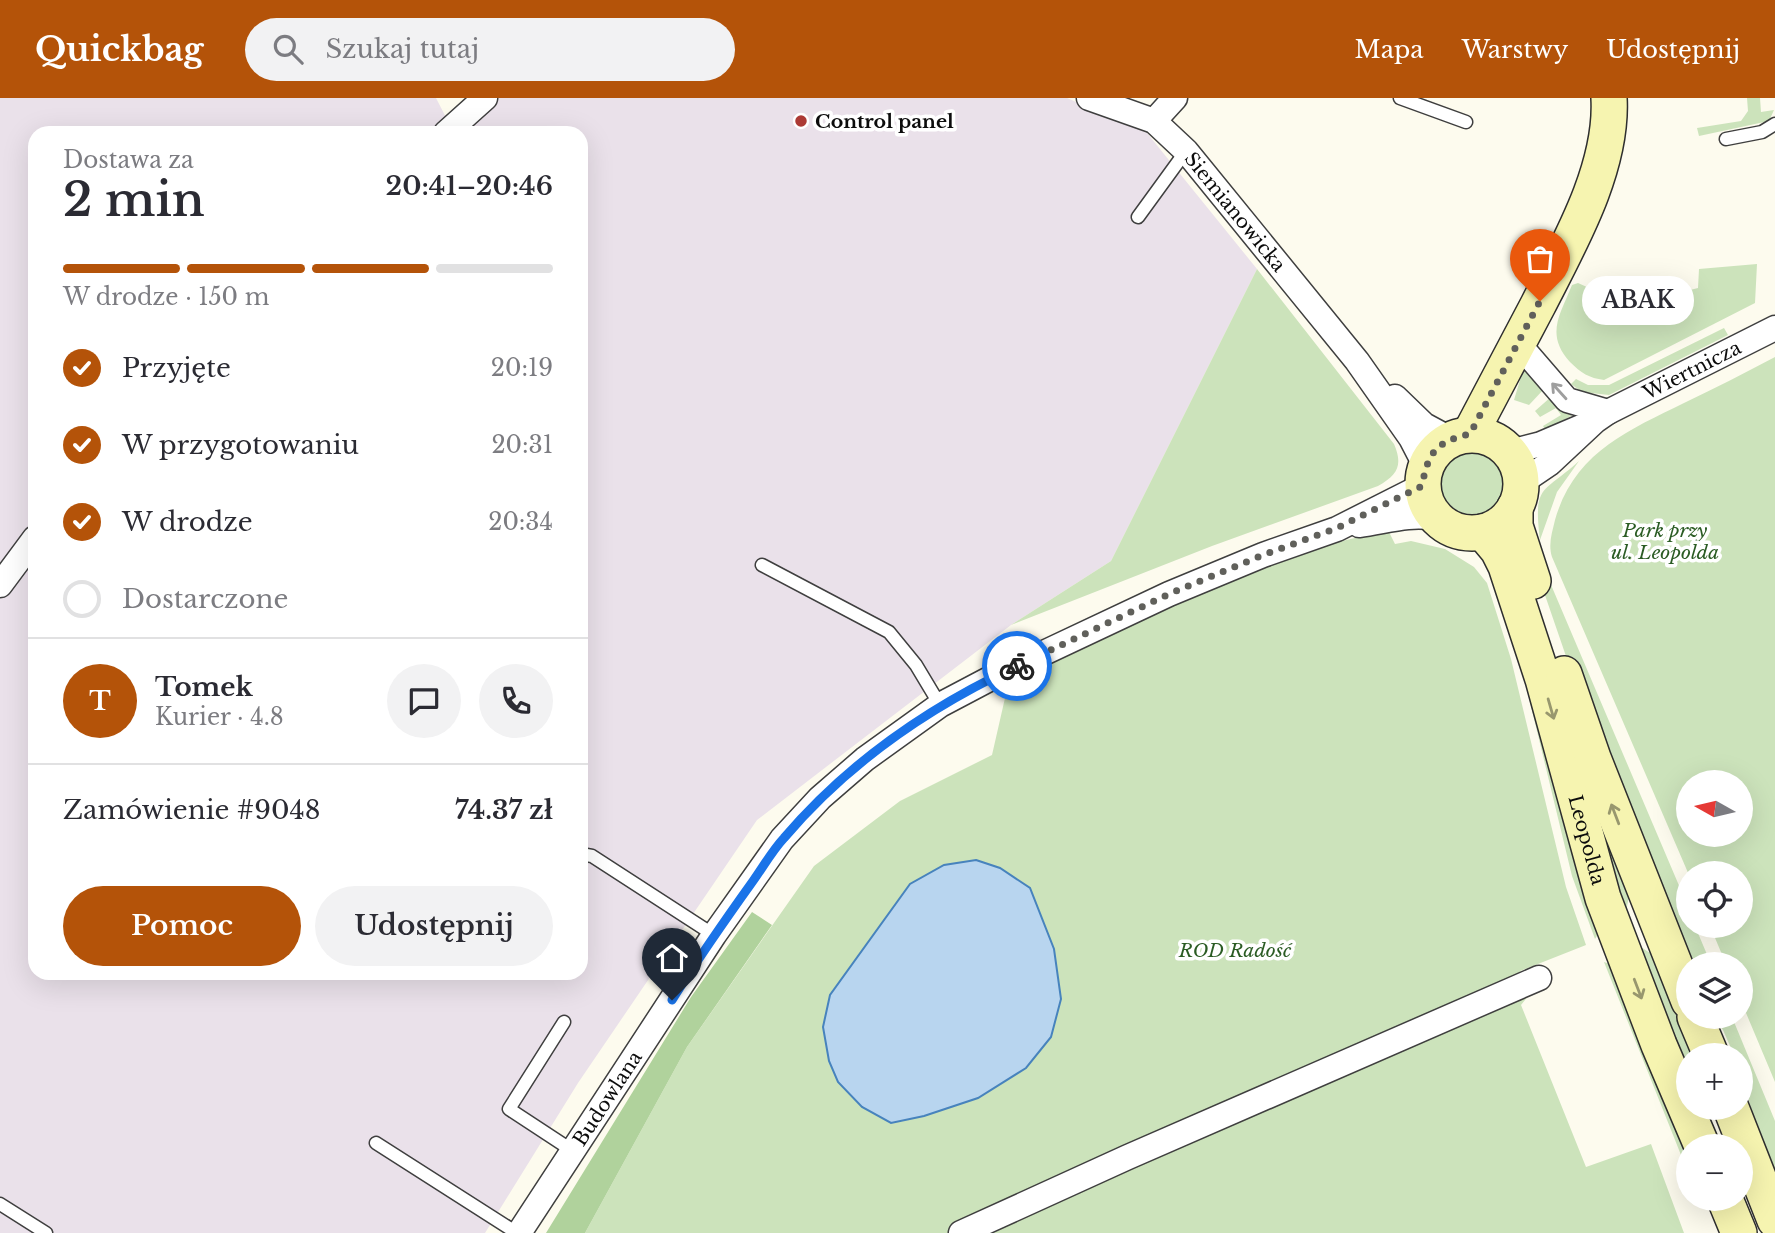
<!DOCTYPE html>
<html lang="pl">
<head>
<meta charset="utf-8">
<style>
  body { margin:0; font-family:"Libre Baskerville",serif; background:#f2f2f3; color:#2b2b33; height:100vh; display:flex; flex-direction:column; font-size:26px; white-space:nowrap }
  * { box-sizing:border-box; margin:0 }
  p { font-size:23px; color:#7c7c81 }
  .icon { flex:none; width:38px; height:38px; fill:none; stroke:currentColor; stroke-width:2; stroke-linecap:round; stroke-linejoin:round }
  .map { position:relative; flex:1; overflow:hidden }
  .sheet { position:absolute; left:28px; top:28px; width:560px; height:854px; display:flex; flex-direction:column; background:#fff; border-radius:21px; box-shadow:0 7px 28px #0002 }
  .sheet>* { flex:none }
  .needle { width:46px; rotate:278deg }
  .fabs { position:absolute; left:1676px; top:672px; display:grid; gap:14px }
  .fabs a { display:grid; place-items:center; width:77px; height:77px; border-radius:50%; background:#fff; box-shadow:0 7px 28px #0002; font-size:35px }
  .pin { position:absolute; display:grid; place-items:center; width:60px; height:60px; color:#fff; margin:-72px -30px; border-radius:50% 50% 50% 0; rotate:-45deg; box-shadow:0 0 7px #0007 }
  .pin .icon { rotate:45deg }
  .courier { position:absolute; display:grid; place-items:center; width:70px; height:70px; margin:-35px; border:5px solid #1a73e8; border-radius:50%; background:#fff; color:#222; box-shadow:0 2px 9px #0007 }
  .bubble { position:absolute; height:49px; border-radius:24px; background:#fff; box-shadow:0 7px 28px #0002; font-size:23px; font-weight:600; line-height:49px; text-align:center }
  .overview em { font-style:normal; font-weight:600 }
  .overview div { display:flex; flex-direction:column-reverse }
  .overview { display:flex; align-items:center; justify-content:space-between; height:119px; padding:0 35px }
  h1 { font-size:46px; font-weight:600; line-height:52px }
  .bar { display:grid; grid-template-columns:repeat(4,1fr); gap:10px 7px; align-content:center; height:84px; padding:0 35px }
  .bar i { height:9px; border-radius:5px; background:#e1e1e2 }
  .bar .selected { background:#b45309 }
  .bar p { grid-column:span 4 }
  .line { display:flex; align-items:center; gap:18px; padding:0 35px; border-top:2px solid #e1e1e2 }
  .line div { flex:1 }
  .round { display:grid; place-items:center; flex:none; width:74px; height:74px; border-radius:37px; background:#f2f2f3 }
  ol { padding:0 35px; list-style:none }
  li { display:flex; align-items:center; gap:21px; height:77px }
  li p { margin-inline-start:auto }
  li .icon { padding:7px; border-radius:50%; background:#b45309; color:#fff; stroke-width:4 }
  li:last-child { color:#7c7c81 }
  li i { width:38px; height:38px; border:4px solid #e1e1e2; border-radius:50% }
  .cta { display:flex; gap:14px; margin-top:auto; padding:14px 35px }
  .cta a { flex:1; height:80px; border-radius:42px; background:#b45309; color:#fff; font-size:28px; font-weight:600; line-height:80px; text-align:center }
  .cta a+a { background:#f2f2f3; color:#2b2b33 }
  header { display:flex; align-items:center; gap:42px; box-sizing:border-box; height:98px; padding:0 35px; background:#b45309; color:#fff }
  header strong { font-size:33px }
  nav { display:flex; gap:38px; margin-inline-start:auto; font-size:24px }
  .search { width:490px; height:63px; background:#f2f2f3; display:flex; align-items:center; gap:18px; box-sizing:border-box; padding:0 24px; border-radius:38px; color:#7c7c81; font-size:26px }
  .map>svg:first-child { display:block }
</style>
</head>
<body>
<header>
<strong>Quickbag</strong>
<div class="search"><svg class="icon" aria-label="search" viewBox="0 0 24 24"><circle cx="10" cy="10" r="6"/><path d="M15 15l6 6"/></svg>Szukaj tutaj</div>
<nav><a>Mapa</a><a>Warstwy</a><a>Udostępnij</a></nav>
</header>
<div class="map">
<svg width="1775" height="1135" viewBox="0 0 1775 1135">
  <rect width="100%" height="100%" fill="#fdfbee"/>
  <!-- industrial -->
  <path fill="#eae1ea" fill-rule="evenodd" d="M 0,0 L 436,0 L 454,35 L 494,0 L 1067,0 L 1147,35 L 1257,171 L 1111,463 L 1011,527 L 757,722 L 578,985 L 485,1135 L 0,1135 ZM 35,35 L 581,35 L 581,875 L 35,875 Z"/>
  <!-- green -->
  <path fill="#cce3bb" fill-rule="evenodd" d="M 1747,0 L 1760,0 L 1761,14 L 1774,12 L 1769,23 L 1699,38 L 1697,30 L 1741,23 L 1748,13 Z
    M 1757,166 L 1755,205 L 1604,282 C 1589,280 1581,275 1570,264 C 1545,236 1560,217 1572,187 L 1578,185 L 1618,203 L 1670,197 L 1698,190 L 1699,171 Z
    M 1257,171 L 1394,346 C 1403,367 1398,377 1378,388 L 1212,448 L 1011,527 L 1111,463 Z
    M 1724,230 L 1728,237 L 1609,297 L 1582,294 L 1571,286 L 1576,281 L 1588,287 L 1609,287 Z
    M 1775,259 L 1775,984 L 1741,903 L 1741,866 L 1726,866 L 1710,828 L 1741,828 L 1741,775 L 1689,777 L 1552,459 C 1548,446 1552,435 1555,422 C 1574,355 1627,333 1684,305 C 1715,290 1745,275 1775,259 ZM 1689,684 L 1741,684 L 1741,737 L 1689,737 Z
    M 1523,272 L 1544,291 L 1529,307 L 1514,302 Z
    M 1552,298 L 1574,316 L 1546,333 L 1543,328 L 1561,317 L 1556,310 L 1540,319 L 1535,313 Z
    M1437 387a35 35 0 1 1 70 0a35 35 0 1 1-70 0Z
    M 1579,363 L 1557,394 L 1540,442 C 1533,385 1543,396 1579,363 Z
    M 1388,432 L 1395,446 L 1411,443 L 1445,451 L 1474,469 L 1487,485 L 1511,561 L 1566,789 L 1586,847 L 1520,873 L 1529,897 L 1521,907 L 1586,1069 L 1651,1046 L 1684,1135 L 585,1135 L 687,949 L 814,768 L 900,703 L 992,657 L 1005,600 L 1016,580 L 1096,540 L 1271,464 L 1338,444 Z
    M 1543,468 L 1689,811 L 1689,828 L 1695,828 L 1711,866 L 1689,866 L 1579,596 L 1536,471 Z
    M 1516,546 L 1598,836 L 1595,841 L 1572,778 Z
    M 1599,710 L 1629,798 L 1626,814 L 1610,785 Z
    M 1638,847 L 1659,861 L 1697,957 L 1689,957 L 1689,986 Z
    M 1604,864 L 1613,867 L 1689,1051 L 1689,1077 Z
    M 1715,919 L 1732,919 L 1775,1023 L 1775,1090 L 1741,976 L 1741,957 L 1734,957 L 1723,932 Z"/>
  <!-- forest -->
  <path fill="#b0d29c" d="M 752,814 L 772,827 L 687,949 L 585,1135 L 546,1135 L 691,899 Z"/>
  <!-- water -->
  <path fill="#b8d5ef" stroke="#4783bd" stroke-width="2" d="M 976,762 L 1000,770 L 1030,790 L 1054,851 L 1061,901 L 1051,939 L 1026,970 L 978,1000 L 924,1018 L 891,1025 L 862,1009 L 838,984 L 829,963 L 823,929 L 830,897 L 910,786 L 944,767 Z"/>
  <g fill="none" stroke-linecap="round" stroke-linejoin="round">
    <!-- lane casing -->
    <g stroke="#3f3f3f" stroke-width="15">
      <path id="lane" d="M 1400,0 L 1466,24
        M 1726,41 L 1762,34 L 1775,26
        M 1138,119 L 1186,53
        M 762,467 L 889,534 L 916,567 L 940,607
        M 581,756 L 592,758 L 714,837
        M 564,924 L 509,1011 L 573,1053
        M 376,1045 L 517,1135
        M 0,1106 L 46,1135"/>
    </g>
    <!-- street casing -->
    <g stroke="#3f3f3f" stroke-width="27">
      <g id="street">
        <path id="s1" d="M 1089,0 L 1154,23 L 1186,53 L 1357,263 L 1411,340 L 1425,367"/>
        <path d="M 1154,23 L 1175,0"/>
        <path d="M 446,35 L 485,0"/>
        <path d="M 1523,251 L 1567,302 L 1608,314"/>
        <path d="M 1395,299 L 1424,327 L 1450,341"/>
        <path d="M 1510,354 L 1541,346 L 1581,329"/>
        <path id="s2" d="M 1522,384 L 1550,365 L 1595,323 L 1608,314 L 1775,230"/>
        <path d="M 1359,427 C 1384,424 1409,415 1435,420"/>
        <path d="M 0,487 L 35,440"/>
        <path id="s3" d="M 519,1135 L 714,837 L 782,741 L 820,700 L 865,661 L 940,607 L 995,578 L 1169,496 L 1263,457 L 1337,431 L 1422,388"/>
        <path d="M 961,1135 L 1128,1059 L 1539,880"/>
      </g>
    </g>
    <!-- secondary casing -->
    <g stroke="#2e2e2e" stroke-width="38">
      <g id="secondary">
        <path d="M 1470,336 C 1493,293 1515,250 1538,207 C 1569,146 1613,70 1609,0"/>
        <circle cx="1472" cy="386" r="49"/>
        <path d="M 1515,409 L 1515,428 L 1533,483"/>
        <path id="s4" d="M 1483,434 L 1498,452 L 1506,468 L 1543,581 L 1603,800 L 1659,947 L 1702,1048"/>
        <path d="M 1564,576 L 1593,660 L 1689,903"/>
        <path d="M 1695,919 L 1711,957"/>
        <path d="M 1731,1010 L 1775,1122"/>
        <path d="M 1725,1101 L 1739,1135"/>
      </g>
    </g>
    <!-- lane -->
    <use href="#lane" stroke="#fff" stroke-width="12"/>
    <!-- street -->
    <use href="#street" stroke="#fff" stroke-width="24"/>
    <!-- secondary -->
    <use href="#secondary" stroke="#f6f4b0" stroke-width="35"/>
  </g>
  <!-- one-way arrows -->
  <defs><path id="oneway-shaft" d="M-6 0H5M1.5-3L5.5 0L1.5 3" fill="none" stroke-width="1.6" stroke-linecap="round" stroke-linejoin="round" transform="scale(1.75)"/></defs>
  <use stroke="#9e9e9e" href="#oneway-shaft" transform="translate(1559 293) rotate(-132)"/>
  <g stroke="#98976e">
    <use href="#oneway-shaft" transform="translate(1551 611) rotate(74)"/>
    <use href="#oneway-shaft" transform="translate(1615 716) rotate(-111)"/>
    <use href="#oneway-shaft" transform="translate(1638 891) rotate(69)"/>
  </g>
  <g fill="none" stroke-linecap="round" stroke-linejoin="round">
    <!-- done -->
    <path stroke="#60605b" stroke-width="7" stroke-dasharray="0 12.6" d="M 1017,568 L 1169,496 L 1263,457 L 1337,430 L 1422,388 C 1428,354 1436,344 1470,336 L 1540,203"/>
    <!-- route -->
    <path stroke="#1a73e8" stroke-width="9" d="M 672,902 C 698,861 725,822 753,783 C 763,769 772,753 784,740 C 847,666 929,609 1017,568"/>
  </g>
  <!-- markers -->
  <circle fill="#ac3a35" stroke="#fff" stroke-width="2.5" cx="801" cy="23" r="7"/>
  <g text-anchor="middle" stroke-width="7" stroke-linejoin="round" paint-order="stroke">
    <!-- poi labels -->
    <g font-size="19" font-weight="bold" fill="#0c0c0c" stroke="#fff" text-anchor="start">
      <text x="815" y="30">Control panel</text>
    </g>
    <!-- street labels -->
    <g font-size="19" fill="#0c0c0c" stroke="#fff">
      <text dy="7" stroke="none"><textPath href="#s1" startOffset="191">Siemianowicka</textPath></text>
      <text dy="7" stroke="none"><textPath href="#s2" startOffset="205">Wiertnicza</textPath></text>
      <text dy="7" stroke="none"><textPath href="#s4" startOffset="327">Leopolda</textPath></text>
      <text dy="7" stroke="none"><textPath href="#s3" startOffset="161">Budowlana</textPath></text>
    </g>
    <!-- park labels -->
    <g font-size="19" font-style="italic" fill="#2b5c24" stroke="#fff">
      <text x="1665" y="439">Park przy<tspan x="1665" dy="22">ul. Leopolda</tspan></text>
      <text x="1235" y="859">ROD Radość</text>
    </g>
  </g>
</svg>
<div class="fabs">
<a><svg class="needle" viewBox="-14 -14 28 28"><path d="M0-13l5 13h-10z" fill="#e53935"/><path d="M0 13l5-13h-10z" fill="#7c7c81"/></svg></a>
<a><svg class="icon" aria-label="locate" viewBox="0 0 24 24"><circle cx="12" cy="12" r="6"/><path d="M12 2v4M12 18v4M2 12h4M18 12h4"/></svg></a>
<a><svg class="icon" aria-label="layers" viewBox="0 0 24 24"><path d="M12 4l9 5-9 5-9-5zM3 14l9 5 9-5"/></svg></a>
<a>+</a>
<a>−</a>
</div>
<div class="pin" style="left:1540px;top:203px;background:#ea580c"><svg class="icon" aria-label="bag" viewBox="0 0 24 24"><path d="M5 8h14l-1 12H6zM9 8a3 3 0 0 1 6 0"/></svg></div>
<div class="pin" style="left:672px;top:902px;background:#1f2937"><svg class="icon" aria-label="home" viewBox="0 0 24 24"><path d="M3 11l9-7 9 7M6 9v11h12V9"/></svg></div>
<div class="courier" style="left:1017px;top:568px"><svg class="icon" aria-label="bike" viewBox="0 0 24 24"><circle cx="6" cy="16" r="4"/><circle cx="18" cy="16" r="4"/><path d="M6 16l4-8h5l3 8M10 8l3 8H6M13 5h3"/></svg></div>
<div class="bubble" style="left:1582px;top:178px;width:112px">ABAK</div>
<section class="sheet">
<div class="overview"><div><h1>2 min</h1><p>Dostawa za</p></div><em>20:41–20:46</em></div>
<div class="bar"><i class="selected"></i><i class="selected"></i><i class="selected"></i><i></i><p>W drodze · 150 m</p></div>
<ol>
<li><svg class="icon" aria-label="check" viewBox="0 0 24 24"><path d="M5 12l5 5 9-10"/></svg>Przyjęte<p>20:19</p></li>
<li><svg class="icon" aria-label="check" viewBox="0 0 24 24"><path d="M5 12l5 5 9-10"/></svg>W przygotowaniu<p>20:31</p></li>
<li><svg class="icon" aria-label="check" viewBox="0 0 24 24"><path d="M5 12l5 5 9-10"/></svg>W drodze<p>20:34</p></li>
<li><i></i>Dostarczone</li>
</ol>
<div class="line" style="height:126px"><b class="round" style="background:#b45309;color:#fff">T</b><div><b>Tomek</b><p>Kurier · 4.8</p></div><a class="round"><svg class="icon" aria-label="chat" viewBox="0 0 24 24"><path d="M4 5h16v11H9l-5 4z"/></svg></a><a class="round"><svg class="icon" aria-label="phone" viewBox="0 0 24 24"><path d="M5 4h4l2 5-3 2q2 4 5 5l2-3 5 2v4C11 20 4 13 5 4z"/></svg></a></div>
<div class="line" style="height:91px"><div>Zamówienie #9048</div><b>74.37 zł</b></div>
<div class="cta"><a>Pomoc</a><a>Udostępnij</a></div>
</section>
</div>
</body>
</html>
